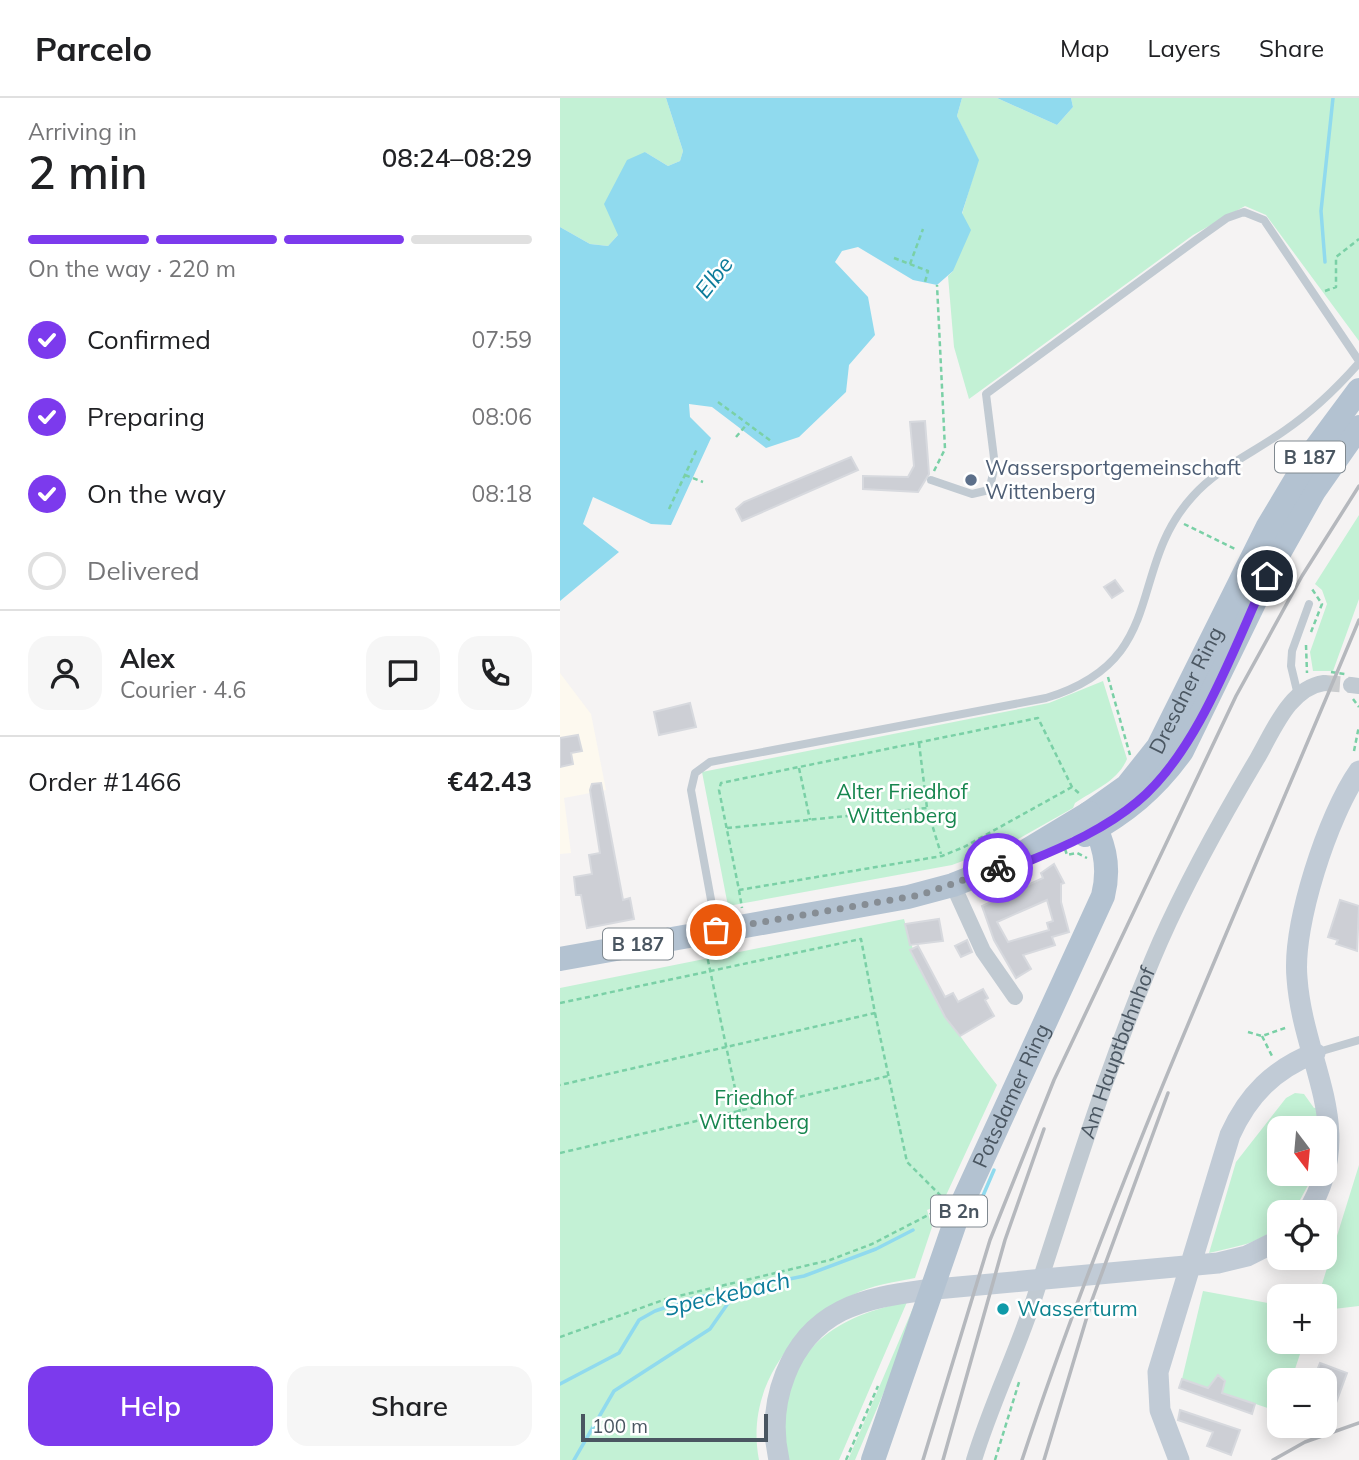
<!DOCTYPE html>
<html lang="en">
<head>
<meta charset="utf-8">
<style>
  body { margin:0; font-family:Mulish,sans-serif; background:#f6f6f6; color:#202124; height:100vh; display:flex; flex-direction:column; font-size:26px; white-space:nowrap }
  * { box-sizing:border-box; margin:0 }
  p { font-size:23px; color:#757577 }
  .icon { flex:none; width:38px; height:38px; fill:none; stroke:currentColor; stroke-width:2; stroke-linecap:round; stroke-linejoin:round }
  .map { position:relative; flex:1; overflow:hidden }
  .details { display:flex; flex-direction:column; background:#fff; width:560px }
  .details>* { flex:none }
  .needle { width:46px; rotate:164deg }
  .fabs { position:absolute; left:707px; top:1018px; display:grid; gap:14px }
  .fabs a { display:grid; place-items:center; width:70px; height:70px; border-radius:14px; background:#fff; box-shadow:0 4px 18px #0003; font-size:35px }
  .scale { position:absolute; left:21px; bottom:18px; width:187px; box-sizing:border-box; padding-left:7px; border:4px solid #4a5661; border-top:0; font-size:19px; line-height:24px; white-space:nowrap; color:#4a5661; -webkit-text-stroke:5px #fff; paint-order:stroke }
  .pin { position:absolute; display:grid; place-items:center; width:60px; height:60px; color:#fff; margin:-30px; border:4px solid #fff; border-radius:50%; box-shadow:0 2px 7px #0007 }
  .courier { position:absolute; display:grid; place-items:center; width:70px; height:70px; margin:-35px; border:5px solid #7c3aed; border-radius:50%; background:#fff; color:#222; box-shadow:0 2px 9px #0007 }
  .headline em { font-style:normal; font-weight:600 }
  .headline div { display:flex; flex-direction:column-reverse }
  .headline { display:flex; align-items:center; justify-content:space-between; height:119px; padding:0 28px }
  h1 { font-size:46px; font-weight:600; line-height:52px }
  .bar { display:grid; grid-template-columns:repeat(4,1fr); gap:10px 7px; align-content:center; height:84px; padding:0 28px }
  .bar i { height:9px; border-radius:5px; background:#e0e0e0 }
  .bar .active { background:#7c3aed }
  .bar p { grid-column:span 4 }
  .line { display:flex; align-items:center; gap:18px; padding:0 28px; border-top:2px solid #e0e0e0 }
  .line div { flex:1 }
  .round { display:grid; place-items:center; flex:none; width:74px; height:74px; border-radius:21px; background:#f6f6f6 }
  ol { padding:0 28px; list-style:none }
  li { display:flex; align-items:center; gap:21px; height:77px }
  li p { margin-inline-start:auto }
  li .icon { padding:7px; border-radius:50%; background:#7c3aed; color:#fff; stroke-width:4 }
  li:last-child { color:#757577 }
  li i { width:38px; height:38px; border:4px solid #e0e0e0; border-radius:50% }
  .cta { display:flex; gap:14px; margin-top:auto; padding:14px 28px }
  .cta a { flex:1; height:80px; border-radius:21px; background:#7c3aed; color:#fff; font-size:28px; font-weight:600; line-height:80px; text-align:center }
  .cta a+a { background:#f6f6f6; color:#202124 }
  header { display:flex; align-items:center; gap:42px; box-sizing:border-box; height:98px; padding:0 35px; background:#fff; border-bottom:2px solid #e0e0e0 }
  header strong { font-size:33px }
  nav { display:flex; gap:38px; margin-inline-start:auto; font-size:24px }
  main { display:flex; flex:1; min-height:0 }
  .map>svg:first-child { display:block }
</style>
</head>
<body>
<header>
<strong>Parcelo</strong>
<nav><a>Map</a><a>Layers</a><a>Share</a></nav>
</header>
<main>
<section class="details">
<div class="headline"><div><h1>2 min</h1><p>Arriving in</p></div><em>08:24–08:29</em></div>
<div class="bar"><i class="active"></i><i class="active"></i><i class="active"></i><i></i><p>On the way · 220 m</p></div>
<ol>
<li><svg class="icon" aria-label="check" viewBox="0 0 24 24"><path d="M5 12l5 5 9-10"/></svg>Confirmed<p>07:59</p></li>
<li><svg class="icon" aria-label="check" viewBox="0 0 24 24"><path d="M5 12l5 5 9-10"/></svg>Preparing<p>08:06</p></li>
<li><svg class="icon" aria-label="check" viewBox="0 0 24 24"><path d="M5 12l5 5 9-10"/></svg>On the way<p>08:18</p></li>
<li><i></i>Delivered</li>
</ol>
<div class="line" style="height:126px"><a class="round"><svg class="icon" aria-label="person" viewBox="0 0 24 24"><circle cx="12" cy="8" r="4"/><path d="M4 21q1-7 8-7t8 7"/></svg></a><div><b>Alex</b><p>Courier · 4.6</p></div><a class="round"><svg class="icon" aria-label="chat" viewBox="0 0 24 24"><path d="M4 5h16v11H9l-5 4z"/></svg></a><a class="round"><svg class="icon" aria-label="phone" viewBox="0 0 24 24"><path d="M5 4h4l2 5-3 2q2 4 5 5l2-3 5 2v4C11 20 4 13 5 4z"/></svg></a></div>
<div class="line" style="height:91px"><div>Order #1466</div><b>€42.43</b></div>
<div class="cta"><a>Help</a><a>Share</a></div>
</section>
<div class="map">
<svg width="799" height="1362" viewBox="0 0 799 1362">
  <rect width="100%" height="100%" fill="#f5f3f3"/>
  <!-- commercial -->
  <path fill="#fdf9ef" d="M 0,575 L 31,616 L 46,692 L 4,700 L 11,755 L 0,756 Z"/>
  <!-- green -->
  <path fill="#c3f1d5" d="M 0,0 L 106,0 L 123,53 L 120,63 L 108,68 L 85,54 L 58,137 L 48,148 L 30,146 L 0,129 Z
    M 402,0 L 437,0 L 497,27 L 513,9 L 511,0 L 799,0 L 799,243 L 706,117 L 685,108 L 633,137 L 409,301 L 394,249 L 388,178 L 393,173 L 402,116 L 418,62 L 397,18 Z
    M 799,417 L 799,501 L 773,573 L 753,573 L 750,554 L 767,506 L 762,492 L 755,486 Z
    M 543,583 L 567,661 C 558,683 534,692 515,705 L 513,710 L 451,745 L 392,767 L 168,808 L 142,674 L 489,605 Z
    M 344,821 C 361,890 395,932 437,987 L 382,1106 L 367,1112 L 372,1129 L 355,1180 C 335,1184 311,1187 293,1197 C 232,1230 185,1290 199,1362 L 0,1362 L 0,890 Z
    M 735,995 L 744,996 L 754,1010 L 759,1009 L 762,1031 L 719,1031 L 719,1076 L 754,1076 L 733,1115 L 719,1115 L 719,1127 C 698,1147 676,1148 649,1155 L 676,1064 L 726,1000 Z
    M 799,1067 L 799,1208 L 765,1212 L 765,1199 L 758,1199 Z
    M 643,1193 L 719,1207 L 719,1244 L 744,1244 L 731,1283 L 719,1283 L 719,1314 L 622,1281 Z
    M 356,1203 L 335,1268 L 295,1362 L 288,1362 Z
    M 347,1204 L 279,1362 L 227,1362 C 214,1267 257,1222 347,1204 Z"/>
  <!-- water -->
  <path fill="#90daee" d="M 106,0 L 402,0 L 397,18 L 419,62 L 402,115 L 411,132 L 393,173 L 377,187 L 353,182 L 298,149 L 282,153 L 275,164 L 308,199 L 315,237 L 289,267 L 286,294 L 239,339 L 206,350 L 152,309 L 129,306 L 130,319 L 151,340 L 111,427 L 91,426 L 33,399 L 23,426 L 59,454 L 0,503 L 0,129 L 30,146 L 48,148 L 58,137 L 44,106 L 67,62 L 85,54 L 108,68 L 120,63 L 123,53 Z
    M 437,0 L 511,0 L 513,9 L 497,27 Z"/>
  <g fill="none" stroke-linecap="round" stroke-linejoin="round">
    <!-- stream -->
    <path stroke="#90daee" stroke-width="3.5" d="M 765,164 L 761,113 L 773,0
      M 409,1123 L 413,1121 L 434,1072
      M 0,1286 L 59,1255 L 79,1222 L 95,1213 L 130,1201 L 244,1178 L 316,1151 L 353,1132
      M 14,1362 L 54,1293 L 150,1231 L 178,1191"/>
  </g>
  <!-- building -->
  <path fill="#cdcfd5" stroke="#d7d9de" stroke-width="2" fill-rule="evenodd" d="M 365,323 L 369,376 L 358,394 L 303,391 L 303,378 L 348,379 L 354,368 L 350,324 Z
    M 291,359 L 298,372 L 182,423 L 176,411 L 184,404 Z
    M 555,482 L 563,493 L 552,500 L 544,489 Z
    M 130,605 L 136,629 L 99,637 L 94,614 Z
    M 18,637 L 22,653 L 11,655 L 13,666 L 0,669 L 0,640 Z
    M 41,685 L 63,802 L 70,800 L 74,821 L 27,830 L 21,797 L 16,797 L 14,779 L 32,776 L 29,757 L 40,755 L 30,692 L 32,686 Z
    M 494,766 L 504,785 L 501,786 L 501,804 L 509,834 L 492,839 L 495,847 L 463,857 L 471,871 L 456,880 L 434,842 L 422,808 L 483,780 L 481,775 ZM 487,802 L 493,823 L 487,825 L 489,832 L 448,844 L 437,824 Z
    M 780,802 L 799,808 L 797,853 L 776,846 L 778,842 L 768,839 Z
    M 379,821 L 383,843 L 350,847 L 345,826 Z
    M 407,842 L 412,854 L 401,859 L 395,848 Z
    M 358,848 L 385,899 L 393,895 L 398,904 L 423,891 L 428,900 L 425,902 L 434,918 L 400,938 L 385,919 L 350,852 Z
    M 760,1265 L 787,1275 L 766,1332 L 765,1283 L 753,1283 Z
    M 658,1277 L 665,1283 L 662,1295 L 695,1306 L 692,1316 L 619,1290 L 622,1281 L 648,1290 Z
    M 620,1312 L 680,1332 L 671,1357 L 647,1348 L 653,1334 L 618,1322 Z"/>
  <g fill="none" stroke-linecap="round" stroke-linejoin="round">
    <!-- street-tunnel -->
    <path stroke="#caccce" stroke-width="16" stroke-dasharray="16 8" stroke-linecap="butt" d="M 764,585 L 791,587"/>
    <!-- path -->
    <path stroke="#7ad0a6" stroke-width="2.5" stroke-dasharray="5 3.5" stroke-linecap="butt" d="M 334,160 L 368,173 L 365,184
      M 350,166 L 363,131
      M 765,193 L 776,189 L 776,159 L 799,141
      M 158,304 L 211,343
      M 176,339 L 187,326
      M 374,373 L 385,351 L 377,187
      M 125,377 L 143,384
      M 109,411 L 137,351
      M 624,426 L 675,451
      M 751,534 L 762,506 L 752,491
      M 746,547 L 747,575
      M 771,574 L 785,576
      M 548,579 L 570,657
      M 793,601 L 799,609
      M 359,645 L 367,710
      M 794,653 L 799,628
      M 239,670 L 250,722
      M 512,689 L 404,749 L 382,758 L 179,792 L 159,692 L 161,685 L 478,620 L 512,689 L 521,697
      M 167,730 L 367,710 L 381,756
      M 505,751 L 507,757 L 517,755 L 527,760
      M 179,792 L 182,810
      M 146,853 L 180,1014
      M 0,905 L 301,841 L 315,915 L 0,987
      M 315,915 L 347,1064 L 384,1101
      M 688,934 L 702,938 L 728,929
      M 702,938 L 713,960
      M 0,1055 L 328,978
      M 0,1239 L 106,1201 L 270,1162 L 312,1146 L 380,1111
      M 286,1362 L 318,1288
      M 435,1362 L 460,1281"/>
    <!-- lane -->
    <path stroke="#c1cad2" stroke-width="8" d="M 371,382 L 412,396 L 429,392 L 435,368 L 426,296 L 636,142 L 667,120 L 684,114 L 704,122 L 799,263
      M 738,597 L 731,568 L 732,553 L 749,506
      M 156,829 L 131,692 L 135,675 L 150,664 L 486,600 C 611,562 565,472 633,398 C 658,370 693,355 724,333 C 752,314 776,291 799,265
      M 755,955 L 799,942"/>
    <!-- street -->
    <g stroke="#c1cad2" stroke-width="16">
      <path d="M 791,587 L 799,588"/>
      <path d="M 393,787 L 423,853 L 455,899"/>
      <path id="s1" d="M 414,1362 C 431,1306 457,1254 475,1198 C 514,1079 550,959 600,844 C 628,781 662,720 697,661 C 713,634 729,590 764,585"/>
    </g>
    <!-- secondary -->
    <path stroke="#c1cbd6" stroke-width="21" d="M 747,1115 C 799,1032 743,966 737,880 C 732,827 768,717 799,673
      M 219,1362 C 206,1306 228,1240 281,1213 C 307,1200 336,1196 365,1192 L 658,1165 L 687,1158 L 719,1142
      M 619,1362 L 600,1312 L 598,1274 L 670,1037 C 688,997 714,971 755,955"/>
    <!-- primary -->
    <g stroke="#b3c2d1" stroke-width="24">
      <path d="M 525,737 C 565,715 595,691 622,653 L 714,464 L 754,393 L 799,329"/>
      <path id="s2" d="M 0,861 L 348,799 L 393,787 L 441,768 L 529,715 L 567,688 L 598,649 L 707,430 L 750,358 L 799,292"/>
      <path id="s3" d="M 313,1362 L 400,1110 L 543,798 C 551,766 543,743 529,715"/>
    </g>
    <!-- rail -->
    <path stroke="#b5b8bd" stroke-width="3.5" d="M 363,1362 L 430,1142 L 494,982 L 676,598 L 742,478 L 799,388
      M 383,1362 L 445,1142 L 484,1031
      M 462,1362 C 557,1075 683,801 799,522
      M 484,1362 L 532,1202 L 608,995
      M 713,1362 L 745,1344 L 799,1325"/>
  </g>
  <g fill="none" stroke-linecap="round" stroke-linejoin="round">
    <!-- done -->
    <path stroke="#868d94" stroke-width="7" stroke-dasharray="0 12.6" d="M 156,832 L 360,797 L 438,770"/>
    <!-- route -->
    <path stroke="#7c3aed" stroke-width="9" d="M 438,770 C 448,766 459,767 469,763 C 506,748 546,730 577,704 C 638,654 674,549 707,478"/>
  </g>
  <!-- markers -->
  <circle fill="#5c6f8a" stroke="#fff" stroke-width="2.5" cx="411" cy="382" r="7"/>
  <circle fill="#0f9aa8" stroke="#fff" stroke-width="2.5" cx="443" cy="1211" r="7"/>
  <g text-anchor="middle" stroke-width="5" stroke-linejoin="round" paint-order="stroke">
    <!-- shield labels -->
    <g fill="#fff" stroke="#808990" stroke-width="2">
      <rect x="715" y="343.5" width="70" height="31" rx="5"/>
      <rect x="43" y="830.5" width="70" height="31" rx="5"/>
      <rect x="371" y="1097.5" width="56" height="31" rx="5"/>
    </g>
    <g font-size="19" font-weight="bold" fill="#4a5661">
      <text x="750" y="366">B 187</text>
      <text x="78" y="853">B 187</text>
      <text x="399" y="1120">B 2n</text>
    </g>
    <!-- service labels -->
    <g font-size="21" fill="#4e5e75" stroke="#fff" text-anchor="start">
      <text x="425" y="377">Wassersportgemeinschaft<tspan x="425" dy="24">Wittenberg</tspan></text>
    </g>
    <!-- street labels -->
    <g font-size="21" fill="#4a5661" stroke="#fff">
      <text dy="7" stroke="none"><textPath href="#s2" startOffset="714">Dresdner Ring</textPath></text>
      <text dy="7" stroke="none"><textPath href="#s1" startOffset="432">Am Hauptbahnhof</textPath></text>
      <text dy="7" stroke="none"><textPath href="#s3" startOffset="390">Potsdamer Ring</textPath></text>
    </g>
    <!-- park labels -->
    <g font-size="21" fill="#17864f" stroke="#fff">
      <text x="342" y="701">Alter Friedhof<tspan x="342" dy="24">Wittenberg</tspan></text>
      <text x="194" y="1007">Friedhof<tspan x="194" dy="24">Wittenberg</tspan></text>
    </g>
    <!-- culture labels -->
    <g font-size="21" fill="#0d838f" stroke="#fff" text-anchor="start">
      <text x="457" y="1218">Wasserturm</text>
    </g>
    <!-- water labels -->
    <g font-size="23" font-style="italic" fill="#0c7c9b" stroke="#fff">
      <text transform="translate(154 179) rotate(-52)" y="8">Elbe</text>
      <text transform="translate(167 1196) rotate(-13)" y="8">Speckebach</text>
    </g>
  </g>
</svg>
<div class="fabs">
<a><svg class="needle" viewBox="-14 -14 28 28"><path d="M0-13l5 13h-10z" fill="#e53935"/><path d="M0 13l5-13h-10z" fill="#757577"/></svg></a>
<a><svg class="icon" aria-label="locate" viewBox="0 0 24 24"><circle cx="12" cy="12" r="6"/><path d="M12 2v4M12 18v4M2 12h4M18 12h4"/></svg></a>
<a>+</a>
<a>−</a>
</div>
<div class="scale">100 m</div>
<div class="pin" style="left:156px;top:832px;background:#ea580c"><svg class="icon" aria-label="bag" viewBox="0 0 24 24"><path d="M5 8h14l-1 12H6zM9 8a3 3 0 0 1 6 0"/></svg></div>
<div class="pin" style="left:707px;top:478px;background:#1f2937"><svg class="icon" aria-label="home" viewBox="0 0 24 24"><path d="M3 11l9-7 9 7M6 9v11h12V9"/></svg></div>
<div class="courier" style="left:438px;top:770px"><svg class="icon" aria-label="bike" viewBox="0 0 24 24"><circle cx="6" cy="16" r="4"/><circle cx="18" cy="16" r="4"/><path d="M6 16l4-8h5l3 8M10 8l3 8H6M13 5h3"/></svg></div>
</div>
</main>
</body>
</html>
